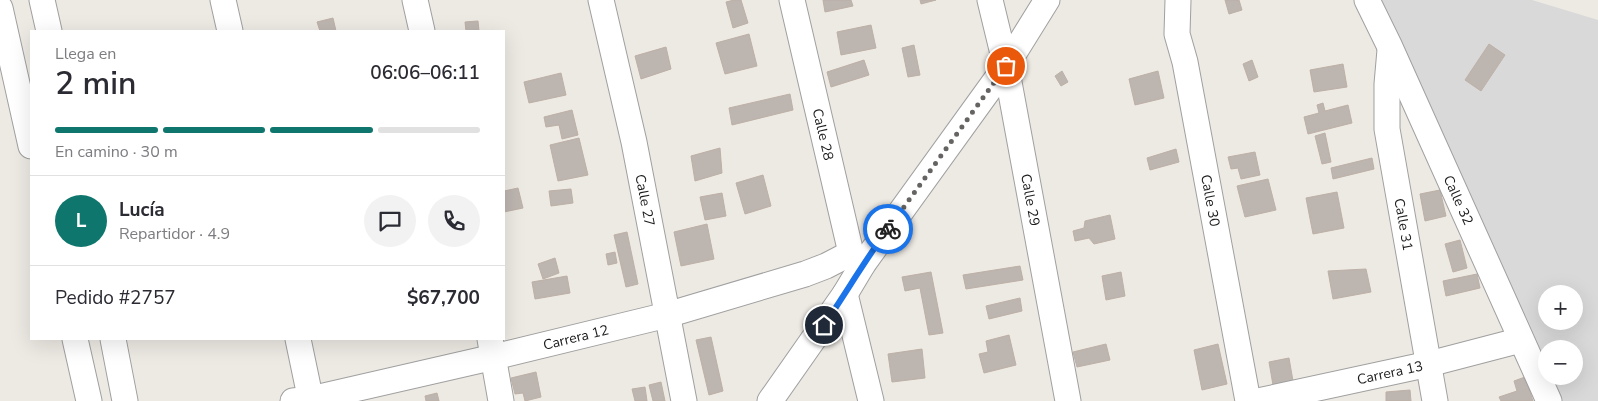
<!DOCTYPE html>
<html lang="es">
<head>
<meta charset="utf-8">
<style>
  body { margin:0; font-family:"Nunito Sans",sans-serif; background:#f2f2f3; color:#2b2b33; height:100vh; display:flex; flex-direction:column; font-size:19px; white-space:nowrap }
  * { box-sizing:border-box; margin:0 }
  p { font-size:16px; color:#7c7c81 }
  .icon { flex:none; width:28px; height:28px; fill:none; stroke:currentColor; stroke-width:2; stroke-linecap:round; stroke-linejoin:round }
  .map { position:relative; flex:1; overflow:hidden }
  .side { position:absolute; left:30px; top:30px; width:475px; height:310px; display:flex; flex-direction:column; background:#fff; border-radius:0px; box-shadow:0 5px 20px #0002 }
  .side>* { flex:none }
  .buttons { position:absolute; left:1538px; top:285px; display:grid; gap:10px }
  .buttons a { display:grid; place-items:center; width:45px; height:45px; border-radius:50%; background:#fff; box-shadow:0 5px 20px #0002; font-size:25px }
  .pin { position:absolute; display:grid; place-items:center; width:42px; height:42px; color:#fff; margin:-21px; border:2px solid #fff; border-radius:50%; box-shadow:0 1px 5px #0007 }
  .courier { position:absolute; display:grid; place-items:center; width:50px; height:50px; margin:-25px; border:4px solid #1a73e8; border-radius:50%; background:#fff; color:#222; box-shadow:0 1px 6px #0007 }
  .headline em { font-style:normal; font-weight:600 }
  .headline div { display:flex; flex-direction:column-reverse }
  .headline { display:flex; align-items:center; justify-content:space-between; height:85px; padding:0 25px }
  h1 { font-size:32px; font-weight:600; line-height:38px }
  .bar { display:grid; grid-template-columns:repeat(4,1fr); gap:8px 5px; align-content:center; height:60px; padding:0 25px }
  .bar i { height:6px; border-radius:4px; background:#e1e1e2 }
  .bar .current { background:#0f766e }
  .bar p { grid-column:span 4 }
  .line { display:flex; align-items:center; gap:12px; padding:0 25px; border-top:1px solid #e1e1e2 }
  .line div { flex:1 }
  .round { display:grid; place-items:center; flex:none; width:52px; height:52px; border-radius:26px; background:#f2f2f3 }
  .map>svg:first-child { display:block }
</style>
</head>
<body>
<div class="map">
<svg width="1598" height="401" viewBox="0 0 1598 401">
  <rect width="100%" height="100%" fill="#ede9e3"/>
  <!-- residential -->
  <path fill="#dad9d9" fill-rule="evenodd" d="M 1381,0 L 1532,0 L 1598,20 L 1598,401 L 1558,401 L 1547,376 L 1574,376 L 1574,349 L 1546,349 L 1546,374 ZM 1546,294 L 1574,294 L 1574,321 L 1546,321 Z"/>
  <!-- building -->
  <path fill="#bdb5b0" stroke="#bdb0a6" d="M 734,0 L 741,0 L 748,23 L 733,28 L 726,2 Z
    M 823,0 L 851,0 L 853,6 L 825,12 Z
    M 920,0 L 936,0 L 921,4 Z
    M 1225,0 L 1239,0 L 1242,10 L 1229,14 Z
    M 333,18 L 336,31 L 320,31 L 317,22 Z
    M 478,21 L 479,31 L 466,31 L 465,22 Z
    M 871,25 L 876,48 L 841,55 L 837,32 Z
    M 749,34 L 757,66 L 725,74 L 716,43 Z
    M 1489,44 L 1505,55 L 1481,91 L 1465,80 Z
    M 914,45 L 920,75 L 908,77 L 902,48 Z
    M 666,47 L 671,69 L 641,79 L 635,56 Z
    M 864,60 L 869,75 L 831,87 L 827,72 Z
    M 1252,60 L 1258,77 L 1249,81 L 1243,64 Z
    M 1343,64 L 1347,87 L 1314,92 L 1310,70 Z
    M 1062,71 L 1068,82 L 1061,86 L 1055,76 Z
    M 1158,71 L 1164,98 L 1135,105 L 1129,79 Z
    M 561,73 L 566,95 L 529,103 L 524,82 Z
    M 790,94 L 793,110 L 732,125 L 729,108 Z
    M 1323,103 L 1325,111 L 1348,105 L 1352,123 L 1308,134 L 1304,117 L 1319,113 L 1317,105 Z
    M 572,110 L 578,135 L 562,139 L 559,125 L 546,127 L 544,117 Z
    M 1325,133 L 1331,162 L 1322,164 L 1315,136 Z
    M 579,138 L 588,175 L 558,181 L 550,145 Z
    M 720,148 L 722,173 L 695,181 L 691,156 Z
    M 1176,149 L 1179,162 L 1150,170 L 1147,158 Z
    M 1255,152 L 1260,175 L 1241,179 L 1238,168 L 1231,169 L 1228,157 Z
    M 1372,158 L 1374,169 L 1333,179 L 1331,168 Z
    M 763,175 L 771,206 L 745,214 L 736,183 Z
    M 1268,179 L 1276,210 L 1245,217 L 1237,186 Z
    M 518,188 L 523,208 L 504,212 L 504,191 Z
    M 571,189 L 573,203 L 551,206 L 549,191 Z
    M 1440,190 L 1446,216 L 1425,221 L 1420,194 Z
    M 1337,192 L 1344,228 L 1313,234 L 1306,198 Z
    M 722,193 L 726,216 L 705,220 L 700,197 Z
    M 1110,215 L 1115,239 L 1094,244 L 1089,238 L 1075,241 L 1073,231 L 1084,228 L 1085,221 Z
    M 707,224 L 714,259 L 681,266 L 674,232 Z
    M 627,232 L 638,284 L 626,287 L 614,235 Z
    M 1460,240 L 1467,268 L 1453,272 L 1445,244 Z
    M 615,252 L 617,263 L 608,265 L 606,254 Z
    M 555,258 L 559,273 L 543,279 L 538,264 Z
    M 1020,266 L 1023,280 L 966,289 L 963,275 Z
    M 1366,269 L 1371,292 L 1333,299 L 1328,271 Z
    M 931,272 L 943,333 L 929,335 L 920,288 L 905,291 L 902,277 Z
    M 1121,272 L 1125,296 L 1106,300 L 1102,276 Z
    M 1477,274 L 1480,288 L 1446,296 L 1443,281 Z
    M 567,276 L 570,293 L 535,299 L 532,282 Z
    M 1020,298 L 1022,311 L 989,319 L 986,306 Z
    M 1009,335 L 1016,365 L 984,373 L 979,354 L 988,352 L 986,341 Z
    M 711,337 L 723,391 L 709,395 L 696,340 Z
    M 1106,344 L 1110,360 L 1077,367 L 1073,352 Z
    M 1218,344 L 1227,384 L 1202,390 L 1194,350 Z
    M 922,349 L 925,378 L 892,382 L 888,354 Z
    M 1289,358 L 1293,381 L 1273,385 L 1269,362 Z
    M 536,372 L 541,397 L 525,401 L 523,393 L 515,394 L 511,378 Z
    M 1525,377 L 1533,401 L 1501,401 L 1499,397 L 1517,391 L 1514,381 Z
    M 661,382 L 665,401 L 653,401 L 649,385 Z
    M 645,387 L 647,401 L 635,401 L 632,389 Z
    M 1410,390 L 1411,401 L 1386,401 L 1386,392 Z
    M 437,393 L 439,401 L 426,401 L 425,396 Z"/>
  <g fill="none" stroke-linecap="round" stroke-linejoin="round">
    <!-- minor casing -->
    <g stroke="#a0a0a0" stroke-width="27">
      <g id="minor">
        <path d="M 42,0 L 49,31"/>
        <path d="M 223,0 L 230,31"/>
        <path d="M 415,0 L 422,31"/>
        <path id="s1" d="M 601,0 L 634,142 L 684,401"/>
        <path id="s2" d="M 792,0 L 851,253 L 863,264"/>
        <path id="s3" d="M 990,0 L 1006,66 L 1068,401"/>
        <path id="s4" d="M 1178,0 L 1177,34 L 1185,62 L 1248,401"/>
        <path id="s5" d="M 1367,0 L 1390,47 L 1549,401"/>
        <path d="M 0,8 L 31,146"/>
        <path id="s6" d="M 1390,50 L 1387,84 L 1387,129 L 1435,401"/>
        <path d="M 845,294 L 871,401"/>
        <path d="M 75,339 L 89,401"/>
        <path d="M 113,339 L 125,401"/>
        <path d="M 298,339 L 311,401"/>
        <path d="M 490,339 L 501,401"/>
        <path id="s7" d="M 293,401 L 311,399 L 494,357 L 667,315 L 805,274 L 826,266 L 851,253"/>
        <path d="M 770,401 L 845,294 L 863,264 L 1006,66 L 1047,0"/>
        <path id="s8" d="M 1258,401 L 1429,364 L 1521,340"/>
      </g>
    </g>
    <!-- minor -->
    <use href="#minor" stroke="#fff" stroke-width="25"/>
  </g>
  <g fill="none" stroke-linecap="round" stroke-linejoin="round">
    <!-- done -->
    <path stroke="#656462" stroke-width="5" stroke-dasharray="0 9" d="M 888,229 L 1006,66"/>
    <!-- route -->
    <path stroke="#1a73e8" stroke-width="6" d="M 824,325 C 846,293 865,260 888,229"/>
  </g>
  <g text-anchor="middle" stroke-width="5" stroke-linejoin="round" paint-order="stroke">
    <!-- street labels -->
    <g font-size="14" fill="#1c1c1c" stroke="#fff">
      <text dy="5" stroke="none"><textPath href="#s2" startOffset="138">Calle 28</textPath></text>
      <text dy="5" stroke="none"><textPath href="#s1" startOffset="205">Calle 27</textPath></text>
      <text dy="5" stroke="none"><textPath href="#s3" startOffset="204">Calle 29</textPath></text>
      <text dy="5" stroke="none"><textPath href="#s5" startOffset="220">Calle 32</textPath></text>
      <text dy="5" stroke="none"><textPath href="#s4" startOffset="204">Calle 30</textPath></text>
      <text dy="5" stroke="none"><textPath href="#s6" startOffset="176">Calle 31</textPath></text>
      <text dy="5" stroke="none"><textPath href="#s7" startOffset="290">Carrera 12</textPath></text>
      <text dy="5" stroke="none"><textPath href="#s8" startOffset="135">Carrera 13</textPath></text>
    </g>
  </g>
</svg>
<div class="buttons">
<a>+</a>
<a>−</a>
</div>
<div class="pin" style="left:1006px;top:66px;background:#ea580c"><svg class="icon" aria-label="bag" viewBox="0 0 24 24"><path d="M5 8h14l-1 12H6zM9 8a3 3 0 0 1 6 0"/></svg></div>
<div class="pin" style="left:824px;top:325px;background:#1f2937"><svg class="icon" aria-label="home" viewBox="0 0 24 24"><path d="M3 11l9-7 9 7M6 9v11h12V9"/></svg></div>
<div class="courier" style="left:888px;top:229px"><svg class="icon" aria-label="bike" viewBox="0 0 24 24"><circle cx="6" cy="16" r="4"/><circle cx="18" cy="16" r="4"/><path d="M6 16l4-8h5l3 8M10 8l3 8H6M13 5h3"/></svg></div>
<section class="side">
<div class="headline"><div><h1>2 min</h1><p>Llega en</p></div><em>06:06–06:11</em></div>
<div class="bar"><i class="current"></i><i class="current"></i><i class="current"></i><i></i><p>En camino · 30 m</p></div>
<div class="line" style="height:90px"><b class="round" style="background:#0f766e;color:#fff">L</b><div><b>Lucía</b><p>Repartidor · 4.9</p></div><a class="round"><svg class="icon" aria-label="chat" viewBox="0 0 24 24"><path d="M4 5h16v11H9l-5 4z"/></svg></a><a class="round"><svg class="icon" aria-label="phone" viewBox="0 0 24 24"><path d="M5 4h4l2 5-3 2q2 4 5 5l2-3 5 2v4C11 20 4 13 5 4z"/></svg></a></div>
<div class="line" style="height:65px"><div>Pedido #2757</div><b>$67,700</b></div>
</section>
</div>
</body>
</html>
